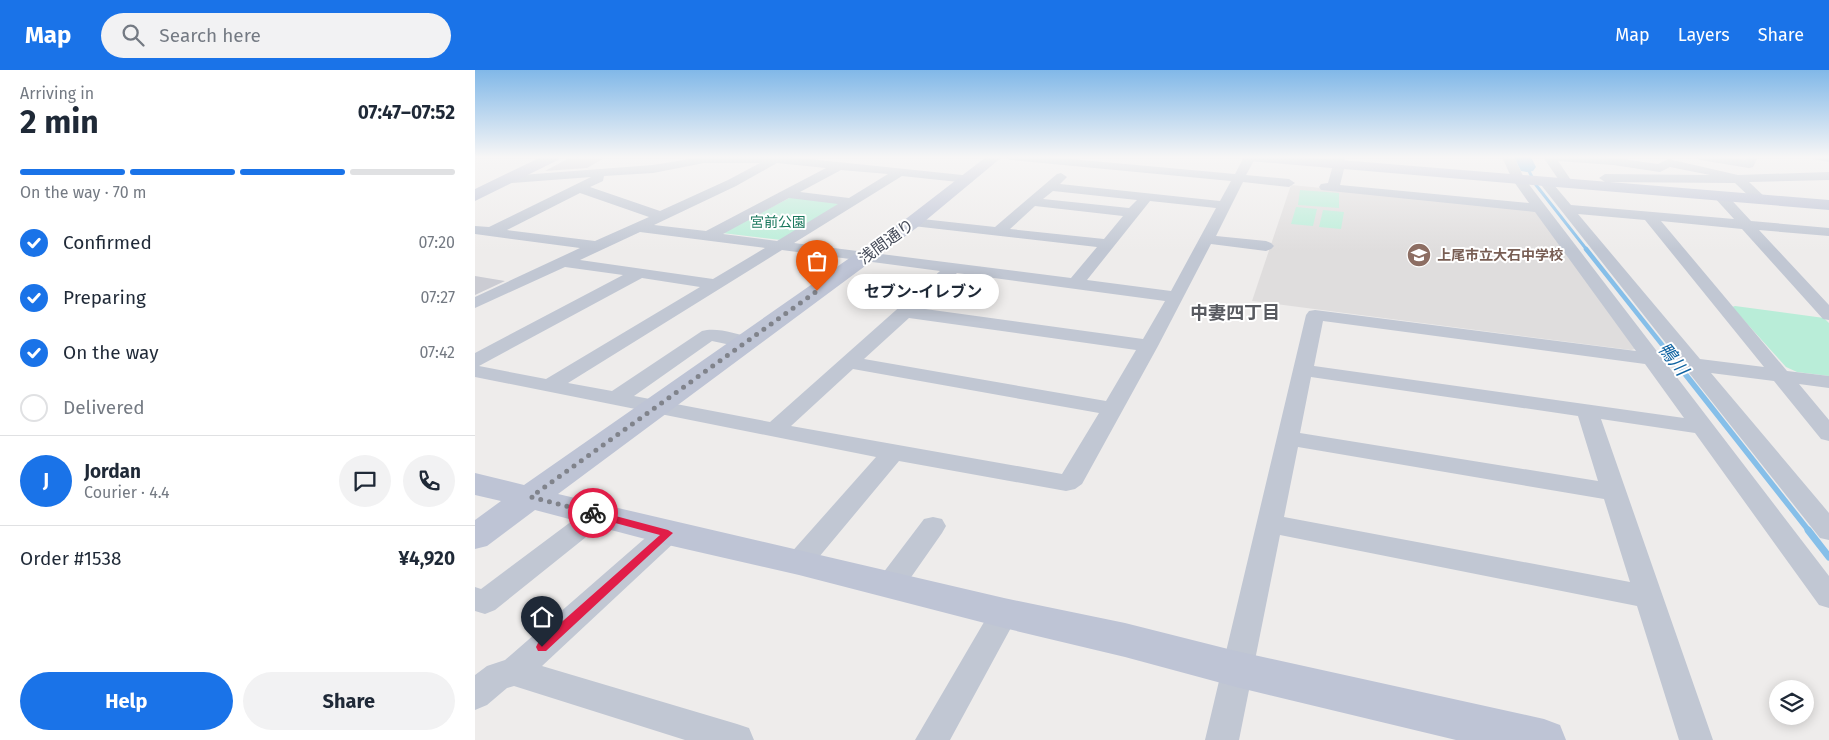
<!DOCTYPE html>
<html lang="en">
<head>
<meta charset="utf-8">
<style>
  body { margin:0; font-family:"Fira Sans","Noto Sans JP",sans-serif; background:#f2f2f3; color:#1f2937; height:100vh; display:flex; flex-direction:column; font-size:19px; white-space:nowrap }
  * { box-sizing:border-box; margin:0 }
  p { font-size:16px; color:#747a83 }
  .icon { flex:none; width:28px; height:28px; fill:none; stroke:currentColor; stroke-width:2; stroke-linecap:round; stroke-linejoin:round }
  .map { position:relative; flex:1; overflow:hidden }
  .panel { display:flex; flex-direction:column; background:#fff; width:475px }
  .panel>* { flex:none }
  .tools { position:absolute; left:1294px; top:610px; display:grid; gap:10px }
  .tools a { display:grid; place-items:center; width:45px; height:45px; border-radius:50%; background:#fff; box-shadow:0 2px 12px #0003; font-size:25px }
  .pin { position:absolute; display:grid; place-items:center; width:42px; height:42px; color:#fff; margin:-51px -21px; border-radius:50% 50% 50% 0; rotate:-45deg; box-shadow:0 0 5px #0007 }
  .pin .icon { rotate:45deg }
  .courier { position:absolute; display:grid; place-items:center; width:50px; height:50px; margin:-25px; border:4px solid #e11d48; border-radius:50%; background:#fff; color:#222; box-shadow:0 1px 6px #0007 }
  .bubble { position:absolute; height:35px; border-radius:18px; background:#fff; box-shadow:0 2px 12px #0003; font-size:16px; font-weight:700; line-height:35px; text-align:center }
  .headline em { font-style:normal; font-weight:700 }
  .headline div { display:flex; flex-direction:column-reverse }
  .headline { display:flex; align-items:center; justify-content:space-between; height:85px; padding:0 20px }
  h1 { font-size:32px; font-weight:700; line-height:38px }
  .bar { display:grid; grid-template-columns:repeat(4,1fr); gap:8px 5px; align-content:center; height:60px; padding:0 20px }
  .bar i { height:6px; border-radius:4px; background:#e0e1e3 }
  .bar .on { background:#1a73e8 }
  .bar p { grid-column:span 4 }
  .line { display:flex; align-items:center; gap:12px; padding:0 20px; border-top:1px solid #e0e1e3 }
  .line div { flex:1 }
  .round { display:grid; place-items:center; flex:none; width:52px; height:52px; border-radius:26px; background:#f2f2f3 }
  ol { padding:0 20px; list-style:none }
  li { display:flex; align-items:center; gap:15px; height:55px }
  li p { margin-inline-start:auto }
  li .icon { padding:5px; border-radius:50%; background:#1a73e8; color:#fff; stroke-width:4 }
  li:last-child { color:#747a83 }
  li i { width:28px; height:28px; border:2px solid #e0e1e3; border-radius:50% }
  .primary-button { display:flex; gap:10px; margin-top:auto; padding:10px 20px }
  .primary-button a { flex:1; height:58px; border-radius:30px; background:#1a73e8; color:#fff; font-size:20px; font-weight:700; line-height:58px; text-align:center }
  .primary-button a+a { background:#f2f2f3; color:#1f2937 }
  header { display:flex; align-items:center; gap:30px; box-sizing:border-box; height:70px; padding:0 25px; background:#1a73e8; color:#fff }
  header strong { font-size:24px }
  nav { display:flex; gap:28px; margin-inline-start:auto; font-size:18px }
  .search { width:350px; height:45px; background:#f2f2f3; display:flex; align-items:center; gap:12px; box-sizing:border-box; padding:0 18px; border-radius:28px; color:#747a83; font-size:19px }
  main { display:flex; flex:1; min-height:0 }
  .map>svg:first-child { display:block }
</style>
</head>
<body>
<header>
<strong>Map</strong>
<div class="search"><svg class="icon" aria-label="search" viewBox="0 0 24 24"><circle cx="10" cy="10" r="6"/><path d="M15 15l6 6"/></svg>Search here</div>
<nav><a>Map</a><a>Layers</a><a>Share</a></nav>
</header>
<main>
<section class="panel">
<div class="headline"><div><h1>2 min</h1><p>Arriving in</p></div><em>07:47–07:52</em></div>
<div class="bar"><i class="on"></i><i class="on"></i><i class="on"></i><i></i><p>On the way · 70 m</p></div>
<ol>
<li><svg class="icon" aria-label="check" viewBox="0 0 24 24"><path d="M5 12l5 5 9-10"/></svg>Confirmed<p>07:20</p></li>
<li><svg class="icon" aria-label="check" viewBox="0 0 24 24"><path d="M5 12l5 5 9-10"/></svg>Preparing<p>07:27</p></li>
<li><svg class="icon" aria-label="check" viewBox="0 0 24 24"><path d="M5 12l5 5 9-10"/></svg>On the way<p>07:42</p></li>
<li><i></i>Delivered</li>
</ol>
<div class="line" style="height:90px"><b class="round" style="background:#1a73e8;color:#fff">J</b><div><b>Jordan</b><p>Courier · 4.4</p></div><a class="round"><svg class="icon" aria-label="chat" viewBox="0 0 24 24"><path d="M4 5h16v11H9l-5 4z"/></svg></a><a class="round"><svg class="icon" aria-label="phone" viewBox="0 0 24 24"><path d="M5 4h4l2 5-3 2q2 4 5 5l2-3 5 2v4C11 20 4 13 5 4z"/></svg></a></div>
<div class="line" style="height:65px"><div>Order #1538</div><b>¥4,920</b></div>
<div class="primary-button"><a>Help</a><a>Share</a></div>
</section>
<div class="map">
<svg width="1354" height="670" viewBox="0 0 1354 670">
  <rect width="100%" height="100%" fill="#eeeceb"/>
  <!-- education -->
  <path fill="#dfdddd" d="M 816,115 L 1061,139 L 1163,278 L 1156,280 L 777,231 Z"/>
  <!-- green -->
  <path fill="#b9edd8" d="M 825,120 L 864,123 L 864,138 L 823,135 Z
    M 318,126 L 368,132 L 306,170 L 247,163 Z
    M 821,137 L 842,139 L 838,156 L 816,154 Z
    M 848,140 L 869,142 L 866,159 L 844,157 Z
    M 1260,236 L 1349,248 L 1354,253 L 1354,306 L 1322,302 L 1311,297 L 1257,237 Z"/>
  <g fill="none" stroke-linecap="round" stroke-linejoin="round">
    <!-- stream-far3 -->
    <path stroke="#86bfe9" stroke-width="3" d="M 1052,97 L 1061,115 L 1112,180"/>
    <!-- stream-far2 -->
    <path stroke="#86bfe9" stroke-width="4.5" d="M 1111,179 L 1208,301"/>
    <!-- stream-far1 -->
    <path stroke="#86bfe9" stroke-width="5.5" d="M 1207,300 L 1334,461"/>
    <!-- stream -->
    <path stroke="#86bfe9" stroke-width="7" d="M 1333,460 L 1354,487"/>
    <!-- river -->
    <path fill="#86bfe9" fill-rule="evenodd" d="M 1039,87 L 1056,87 L 1061,97 L 1058,101 L 1052,102 L 1046,101 Z"/>
  </g>
  <!-- building -->
  <path fill="#cbccd3" d="M 96,87 L 131,87 L 112,98 L 70,101 Z
    M 0,206 L 30,211 L 0,225 Z"/>
  <g fill="none" stroke-linecap="round" stroke-linejoin="round">
    <!-- street -->
    <path fill="#c1c7d3" fill-rule="evenodd" d="M 226,87 L 315,87 L 497,106 L 499,109 L 497,112 L 493,113 L 427,106 L 319,173 L 596,208 L 622,177 L 438,156 L 431,152 L 438,148 L 520,157 L 582,104 L 586,103 L 592,107 L 585,114 L 745,131 L 756,111 L 536,90 L 530,87 L 574,87 L 760,104 L 769,87 L 781,87 L 771,105 L 814,109 L 820,113 L 814,117 L 768,112 L 741,166 L 791,171 L 796,173 L 799,176 L 796,179 L 791,181 L 736,174 L 683,276 L 607,414 L 600,419 L 591,421 L 424,391 L 334,499 L 324,502 L 314,499 L 310,492 L 314,485 L 401,387 L 0,307 L 0,283 L 148,205 L 90,197 L 0,238 L 0,227 L 105,178 L 0,164 L 0,156 L 14,157 L 116,107 L 37,113 L 33,112 L 31,109 L 33,106 L 178,95 ZM 229,93 L 285,93 L 253,110 L 185,141 L 115,117 L 128,111 L 129,106 L 178,103 ZM 302,93 L 351,98 L 231,161 L 179,155 L 261,116 ZM 366,100 L 413,104 L 374,128 L 325,122 ZM 578,121 L 662,130 L 654,138 L 568,129 ZM 105,123 L 174,147 L 120,171 L 32,160 ZM 314,128 L 363,134 L 302,171 L 248,164 ZM 675,131 L 741,138 L 696,221 L 612,210 ZM 560,136 L 648,146 L 629,169 L 535,159 ZM 165,162 L 290,178 L 238,209 L 105,190 ZM 307,180 L 465,201 L 295,352 L 159,326 L 237,271 L 270,278 L 277,276 L 279,272 L 277,268 C 262,264 242,257 227,261 L 137,321 L 93,313 ZM 482,203 L 690,231 L 668,269 L 443,238 ZM 167,208 L 225,217 L 71,309 L 4,296 ZM 434,248 L 661,280 L 631,331 L 389,289 ZM 378,299 L 624,343 L 587,404 L 316,356 Z
      M 857,87 L 869,87 L 870,95 L 865,115 L 1054,133 L 1037,109 L 1027,87 L 1039,87 L 1049,108 L 1184,284 L 1201,286 L 1063,111 L 1065,108 L 1073,108 L 1096,135 L 1259,149 L 1238,126 L 1245,122 L 1250,123 L 1276,151 L 1354,158 L 1354,166 L 1284,160 L 1354,235 L 1354,250 L 1348,249 L 1267,159 L 1186,151 L 1312,301 L 1354,306 L 1354,318 L 1324,314 L 1354,350 L 1354,371 L 1346,369 L 1299,311 L 1236,303 L 1354,443 L 1354,470 L 1345,468 L 1211,299 L 1194,297 L 1354,506 L 1354,538 L 1344,535 L 1220,363 L 1126,349 L 1238,670 L 1204,670 L 1162,536 L 805,465 L 764,670 L 730,670 L 831,245 L 834,241 L 840,240 L 1161,281 L 1060,142 L 846,120 L 844,117 L 846,114 L 853,113 L 858,95 ZM 1103,144 L 1170,150 L 1289,297 L 1225,289 ZM 848,251 L 1170,294 L 1209,348 L 839,296 ZM 836,307 L 1103,346 L 1123,411 L 825,363 ZM 823,377 L 1129,429 L 1155,512 L 809,447 Z
      M 1068,87 L 1132,87 L 1183,94 L 1193,89 L 1263,105 L 1354,102 L 1354,110 L 1274,112 L 1292,129 L 1285,133 L 1280,132 L 1260,113 L 1130,112 L 1124,108 L 1130,104 L 1235,105 L 1195,97 L 1185,102 L 1138,95 L 1083,91 L 1098,113 L 1092,117 L 1088,116 Z
      M 1219,87 L 1250,87 L 1270,90 L 1271,87 L 1283,87 L 1278,97 L 1274,98 L 1225,90 Z
      M 1336,87 L 1354,87 L 1354,92 L 1338,89 Z
      M 122,436 L 131,439 L 135,445 L 131,451 L 20,540 L 10,544 L 0,541 L 0,517 L 6,519 L 113,439 Z
      M 458,447 L 467,449 L 471,456 L 467,463 L 425,523 L 415,526 L 405,523 L 401,515 L 405,507 L 449,449 Z
      M 193,453 L 202,456 L 206,463 L 202,470 L 67,596 L 262,654 L 274,658 L 279,670 L 210,670 L 39,616 L 32,618 L 12,635 L 0,640 L 0,605 L 12,596 L 30,590 L 184,456 Z
      M 529,531 L 539,535 L 544,543 L 475,670 L 440,670 L 519,535 Z"/>
    <!-- secondary -->
    <path fill="#bec4d5" fill-rule="evenodd" d="M 66,87 L 85,87 L 83,90 L 0,131 L 0,119 Z
      M 511,87 L 527,87 L 444,156 L 83,424 L 529,528 L 650,553 L 761,581 L 1069,649 L 1085,655 L 1091,670 L 981,670 L 761,617 L 650,587 L 529,558 L 324,505 L 193,475 L 60,440 L 12,476 L 0,479 L 0,450 L 26,431 L 0,425 L 0,403 L 49,415 L 432,148 Z
      M 766,87 L 829,87 L 1354,130 L 1354,140 L 773,91 L 768,90 Z"/>
  </g>
  <!-- sky -->
  <linearGradient id="sky" x2="0" y2="1"><stop stop-color="#81b8e8"/><stop offset="0.48" stop-color="#f7f6f6"/><stop offset="1" stop-color="#f7f6f6" stop-opacity="0"/></linearGradient>
  <rect width="1354" height="181" fill="url(#sky)"/>
  <!-- route -->
  <path fill="#e11d48" d="M 118,440 L 193,460 L 198,463 L 71,581 L 63,581 L 61,577 L 63,573 L 185,465 L 114,446 L 114,441 Z"/>
  <g fill="none" stroke-linecap="round" stroke-linejoin="round">
    <!-- done -->
    <path stroke="#80838b" stroke-width="5" stroke-dasharray="0 9" d="M 118,443 L 56,427 L 342,221"/>
  </g>
  <!-- icons -->
  <defs>
    <g id="school-disc" transform="scale(1.25)"><circle r="9.5" fill="#8d6e63" stroke="#fff"/><path d="M0-5L7-2L0 1L-7-2ZM-4 1L0 2.5L4 1V4Q0 6-4 4Z" fill="#fff"/></g>
  </defs>
  <g fill-rule="evenodd">
    <use href="#school-disc" x="944" y="185"/>
  </g>
  <g text-anchor="middle" stroke-width="4" stroke-linejoin="round" paint-order="stroke">
    <!-- far-park labels -->
    <g font-size="14" fill="#18775c" stroke="#fff">
      <text x="303" y="157">宮前公園</text>
    </g>
    <!-- far-education labels -->
    <g font-size="14" font-weight="bold" fill="#785e54" stroke="#fff" text-anchor="start">
      <text x="962" y="190">上尾市立大石中学校</text>
    </g>
    <!-- street labels -->
    <g font-size="16" fill="#444a58" stroke="#fff">
      <text transform="translate(411 171) rotate(-36)" y="6">浅間通り</text>
    </g>
    <!-- neighbourhood labels -->
    <g font-size="18" font-weight="bold" fill="#585a60" stroke="#fff">
      <text x="760" y="249">中妻四丁目</text>
    </g>
    <!-- water labels -->
    <g font-size="18" font-style="italic" fill="#0e62a1" stroke="#fff">
      <text transform="translate(1198 289) rotate(52)" y="6">鴨川</text>
    </g>
  </g>
</svg>
<div class="tools">
<a><svg class="icon" aria-label="layers" viewBox="0 0 24 24"><path d="M12 4l9 5-9 5-9-5zM3 14l9 5 9-5"/></svg></a>
</div>
<div class="pin" style="left:342px;top:221px;background:#ea580c"><svg class="icon" aria-label="bag" viewBox="0 0 24 24"><path d="M5 8h14l-1 12H6zM9 8a3 3 0 0 1 6 0"/></svg></div>
<div class="pin" style="left:67px;top:577px;background:#1f2937"><svg class="icon" aria-label="home" viewBox="0 0 24 24"><path d="M3 11l9-7 9 7M6 9v11h12V9"/></svg></div>
<div class="courier" style="left:118px;top:443px"><svg class="icon" aria-label="bike" viewBox="0 0 24 24"><circle cx="6" cy="16" r="4"/><circle cx="18" cy="16" r="4"/><path d="M6 16l4-8h5l3 8M10 8l3 8H6M13 5h3"/></svg></div>
<div class="bubble" style="left:372px;top:204px;width:152px">セブン-イレブン</div>
</div>
</main>
</body>
</html>
